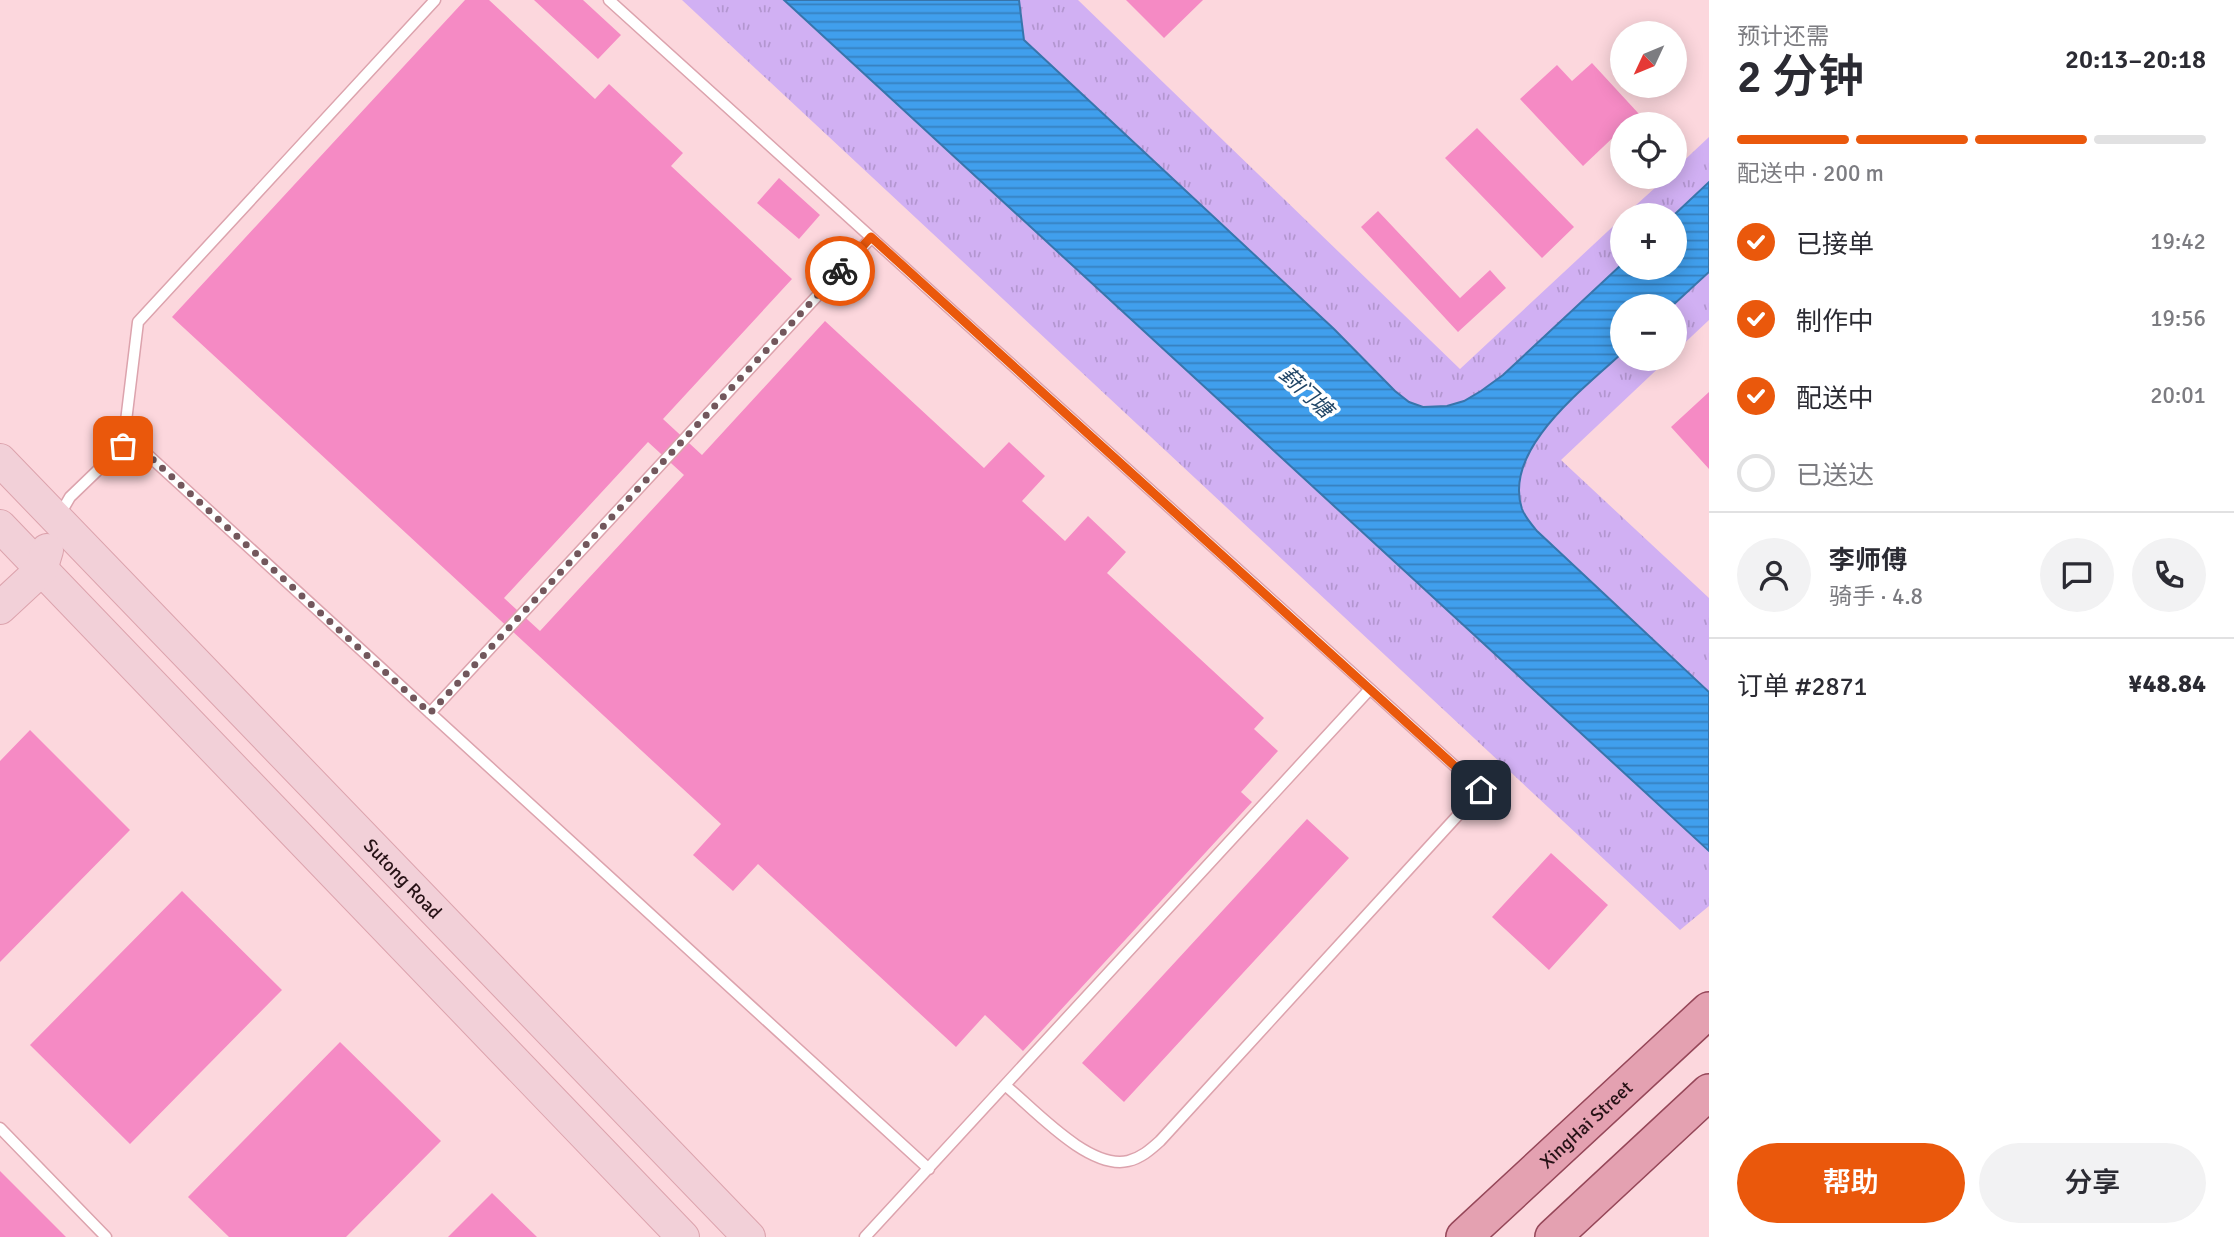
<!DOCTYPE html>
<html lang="zh">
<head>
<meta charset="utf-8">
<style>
  body { margin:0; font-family:Signika,"Noto Sans SC",sans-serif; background:#f2f2f3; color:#2b2b33; height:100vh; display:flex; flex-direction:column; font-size:26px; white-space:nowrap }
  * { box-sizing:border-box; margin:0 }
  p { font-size:23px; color:#7c7c81 }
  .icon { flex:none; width:38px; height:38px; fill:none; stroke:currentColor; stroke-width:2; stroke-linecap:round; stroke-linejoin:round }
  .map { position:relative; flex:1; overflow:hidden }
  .drawer { display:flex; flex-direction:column; background:#fff; width:525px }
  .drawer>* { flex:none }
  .needle { width:46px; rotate:226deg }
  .controls { position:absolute; left:1610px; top:21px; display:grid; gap:14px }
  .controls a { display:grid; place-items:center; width:77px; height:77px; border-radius:50%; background:#fff; box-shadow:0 4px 18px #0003; font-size:35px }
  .pin { position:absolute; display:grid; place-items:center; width:60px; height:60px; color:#fff; margin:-30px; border-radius:14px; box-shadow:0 4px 10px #0006 }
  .courier { position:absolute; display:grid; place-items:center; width:70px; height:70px; margin:-35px; border:5px solid #ea580c; border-radius:50%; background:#fff; color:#222; box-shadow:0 2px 9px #0007 }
  .overview em { font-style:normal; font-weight:600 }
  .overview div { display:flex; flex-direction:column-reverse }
  .overview { display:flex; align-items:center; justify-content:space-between; height:119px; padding:0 28px }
  h1 { font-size:46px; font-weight:600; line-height:52px }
  .bar { display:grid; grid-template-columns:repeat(4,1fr); gap:10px 7px; align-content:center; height:84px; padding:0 28px }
  .bar i { height:9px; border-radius:5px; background:#e1e1e2 }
  .bar .on { background:#ea580c }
  .bar p { grid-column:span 4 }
  .line { display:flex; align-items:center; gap:18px; padding:0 28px; border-top:2px solid #e1e1e2 }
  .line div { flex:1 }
  .round { display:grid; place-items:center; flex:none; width:74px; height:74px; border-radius:37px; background:#f2f2f3 }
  ol { padding:0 28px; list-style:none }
  li { display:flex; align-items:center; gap:21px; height:77px }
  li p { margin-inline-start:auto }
  li .icon { padding:7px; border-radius:50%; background:#ea580c; color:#fff; stroke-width:4 }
  li:last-child { color:#7c7c81 }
  li i { width:38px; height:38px; border:4px solid #e1e1e2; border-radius:50% }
  .action { display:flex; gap:14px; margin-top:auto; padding:14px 28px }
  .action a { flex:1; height:80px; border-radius:42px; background:#ea580c; color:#fff; font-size:28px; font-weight:600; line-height:80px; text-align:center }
  .action a+a { background:#f2f2f3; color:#2b2b33 }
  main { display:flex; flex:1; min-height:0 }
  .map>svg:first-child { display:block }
</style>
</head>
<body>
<main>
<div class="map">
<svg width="1709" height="1237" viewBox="0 0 1709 1237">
  <defs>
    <pattern id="grass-tufts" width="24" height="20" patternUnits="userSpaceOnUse" patternTransform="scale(1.75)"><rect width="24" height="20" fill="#d1b0f3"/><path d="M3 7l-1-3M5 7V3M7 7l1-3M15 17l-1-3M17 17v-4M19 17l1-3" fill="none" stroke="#b396d0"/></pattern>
    <pattern id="water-rules" width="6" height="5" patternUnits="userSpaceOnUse" patternTransform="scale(1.75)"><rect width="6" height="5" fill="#409fed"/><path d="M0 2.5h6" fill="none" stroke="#3680bf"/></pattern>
  </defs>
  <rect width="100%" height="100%" fill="#fcd7dd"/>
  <!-- grass -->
  <path fill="url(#grass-tufts)" d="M 682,0 L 784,0 L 1709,851 L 1709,906 L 1680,930 Z
    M 1019,0 L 1078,0 L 1460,369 L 1622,218 L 1622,264 L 1503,375 L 1481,391 L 1464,401 L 1447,406 L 1423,407 L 1409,402 L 1395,391 L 1334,329 L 1024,40 Z
    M 1709,137 L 1709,182 L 1674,215 L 1625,215 L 1667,177 L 1675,177 L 1675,169 Z
    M 1709,272 L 1709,320 L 1675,352 L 1675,306 L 1672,306 Z
    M 1622,353 L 1622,359 L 1668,359 L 1561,460 L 1709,598 L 1709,692 L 1537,531 C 1532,525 1525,517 1522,509 C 1502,449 1585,387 1622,353 Z"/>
  <!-- water -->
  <path fill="url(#water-rules)" stroke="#3875ac" stroke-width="2" d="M 784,0 L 1019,0 L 1024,40 L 1334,329 L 1395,391 L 1409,402 L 1423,407 L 1447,406 L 1464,401 L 1481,391 L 1503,375 L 1622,264 L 1622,268 L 1675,268 L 1674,215 L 1709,182 L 1709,272 L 1672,306 L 1622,306 L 1622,353 C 1585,388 1502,449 1522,509 C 1525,517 1532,525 1537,531 L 1709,692 L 1709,851 Z"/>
  <!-- building -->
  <path fill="#f58ac4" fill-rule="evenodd" d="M 465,0 L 489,0 L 595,99 L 609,84 L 683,153 L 671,166 L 792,279 L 663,419 L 702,455 L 825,321 L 984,468 L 1009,442 L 1045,476 L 1022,501 L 1065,541 L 1088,516 L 1126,552 L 1107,573 L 1264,718 L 1254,729 L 1278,751 L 1241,792 L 1252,802 L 1023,1051 L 985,1015 L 956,1047 L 758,864 L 733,891 L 693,855 L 721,824 L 172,317 ZM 648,442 L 684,475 L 540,631 L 504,598 Z
    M 534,0 L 583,0 L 621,35 L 598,59 Z
    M 1126,0 L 1203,0 L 1164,38 Z
    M 1592,63 L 1639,114 L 1627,124 L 1622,124 L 1622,129 L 1583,166 L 1520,99 L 1557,65 L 1572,81 Z
    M 1477,128 L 1574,227 L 1542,258 L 1445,158 Z
    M 779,178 L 820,215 L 799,239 L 757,203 Z
    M 1378,211 L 1460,298 L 1490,270 L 1506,288 L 1458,332 L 1361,227 Z
    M 1709,392 L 1709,469 L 1671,427 Z
    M 30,730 L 130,830 L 0,962 L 0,761 Z
    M 1307,819 L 1349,858 L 1124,1102 L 1082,1063 Z
    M 1551,853 L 1608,905 L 1549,970 L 1492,917 Z
    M 182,891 L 282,990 L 130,1144 L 30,1045 Z
    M 340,1042 L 441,1141 L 346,1237 L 229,1237 L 188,1197 Z
    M 0,1171 L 66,1237 L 0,1237 Z
    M 492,1193 L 537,1237 L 448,1237 Z"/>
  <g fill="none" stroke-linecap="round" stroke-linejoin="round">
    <!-- lane casing -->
    <g stroke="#dca3ad" stroke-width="13">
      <path id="lane" d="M 609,0 L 1370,689 L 865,1237
        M 125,434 L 929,1169
        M 59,516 L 70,497 L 123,446 L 138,322 L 435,0
        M 430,713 L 871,238
        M 1006,1086 C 1035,1110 1089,1170 1128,1161 C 1141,1158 1150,1150 1160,1141 L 1481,790 L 1370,689
        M 0,1128 L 106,1237"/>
    </g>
    <!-- secondary casing -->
    <g stroke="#dca3ad" stroke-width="34">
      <g id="secondary">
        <path id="s1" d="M 0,460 L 749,1237"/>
        <path d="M 0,526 L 683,1237"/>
        <path d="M 0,608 L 41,570 L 47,550"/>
      </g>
    </g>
    <!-- primary casing -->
    <g stroke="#964759" stroke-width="38">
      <g id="primary">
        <path id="s2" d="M 1464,1237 L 1709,1010"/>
        <path d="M 1553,1237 L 1709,1092"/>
      </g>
    </g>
    <!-- lane -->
    <use href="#lane" stroke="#fff" stroke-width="10"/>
    <!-- secondary -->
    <use href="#secondary" stroke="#f2d0d8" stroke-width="32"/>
    <!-- primary -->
    <use href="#primary" stroke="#e4a1b1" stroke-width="35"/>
  </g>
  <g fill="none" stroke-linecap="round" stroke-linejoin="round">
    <!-- done -->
    <path stroke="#72575c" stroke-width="7" stroke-dasharray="0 12.6" d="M 123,446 L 125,434 L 430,713 L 840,271"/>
    <!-- route -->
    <path stroke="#ea580c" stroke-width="9" d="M 840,271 L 871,237 L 1481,790"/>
  </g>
  <g text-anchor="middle" stroke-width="7" stroke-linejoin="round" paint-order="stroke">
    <!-- street labels -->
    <g font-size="19" fill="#271216" stroke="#fff">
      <text dy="7" stroke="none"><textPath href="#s1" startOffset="581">Sutong Road</textPath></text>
      <text dy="7" stroke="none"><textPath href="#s2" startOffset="166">XingHai Street</textPath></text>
    </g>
    <!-- water labels -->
    <g font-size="21" font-style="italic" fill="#1f4465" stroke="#fff">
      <text transform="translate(1306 392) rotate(43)" y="7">葑门塘</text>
    </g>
  </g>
</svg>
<div class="controls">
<a><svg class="needle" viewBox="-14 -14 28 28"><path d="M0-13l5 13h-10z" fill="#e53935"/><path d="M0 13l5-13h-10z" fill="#7c7c81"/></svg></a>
<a><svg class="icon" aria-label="locate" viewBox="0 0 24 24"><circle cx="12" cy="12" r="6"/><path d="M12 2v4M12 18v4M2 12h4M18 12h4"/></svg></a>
<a>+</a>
<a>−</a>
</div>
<div class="pin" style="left:123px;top:446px;background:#ea580c"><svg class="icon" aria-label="bag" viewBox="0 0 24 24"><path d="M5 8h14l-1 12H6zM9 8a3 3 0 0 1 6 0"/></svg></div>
<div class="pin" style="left:1481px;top:790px;background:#1f2937"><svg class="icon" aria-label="home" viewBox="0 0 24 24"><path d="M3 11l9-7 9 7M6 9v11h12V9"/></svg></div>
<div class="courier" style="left:840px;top:271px"><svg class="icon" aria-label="bike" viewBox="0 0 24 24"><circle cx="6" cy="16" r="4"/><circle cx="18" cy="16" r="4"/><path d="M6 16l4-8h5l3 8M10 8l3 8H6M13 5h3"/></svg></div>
</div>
<section class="drawer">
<div class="overview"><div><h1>2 分钟</h1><p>预计还需</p></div><em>20:13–20:18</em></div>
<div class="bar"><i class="on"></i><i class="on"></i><i class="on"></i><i></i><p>配送中 · 200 m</p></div>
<ol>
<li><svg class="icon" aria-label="check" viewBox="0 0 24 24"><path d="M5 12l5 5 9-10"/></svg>已接单<p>19:42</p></li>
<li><svg class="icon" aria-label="check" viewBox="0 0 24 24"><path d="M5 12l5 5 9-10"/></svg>制作中<p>19:56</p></li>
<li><svg class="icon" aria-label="check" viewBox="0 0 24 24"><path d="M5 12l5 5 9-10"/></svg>配送中<p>20:01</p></li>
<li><i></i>已送达</li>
</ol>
<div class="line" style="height:126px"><a class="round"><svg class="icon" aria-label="person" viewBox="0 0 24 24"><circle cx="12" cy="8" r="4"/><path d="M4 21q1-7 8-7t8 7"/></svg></a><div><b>李师傅</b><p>骑手 · 4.8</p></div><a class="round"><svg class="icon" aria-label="chat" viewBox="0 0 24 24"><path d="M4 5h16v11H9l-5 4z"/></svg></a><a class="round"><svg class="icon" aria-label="phone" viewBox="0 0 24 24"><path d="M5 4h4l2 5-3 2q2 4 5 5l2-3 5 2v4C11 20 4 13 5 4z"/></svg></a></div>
<div class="line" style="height:91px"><div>订单 #2871</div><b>¥48.84</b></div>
<div class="action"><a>帮助</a><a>分享</a></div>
</section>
</main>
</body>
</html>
